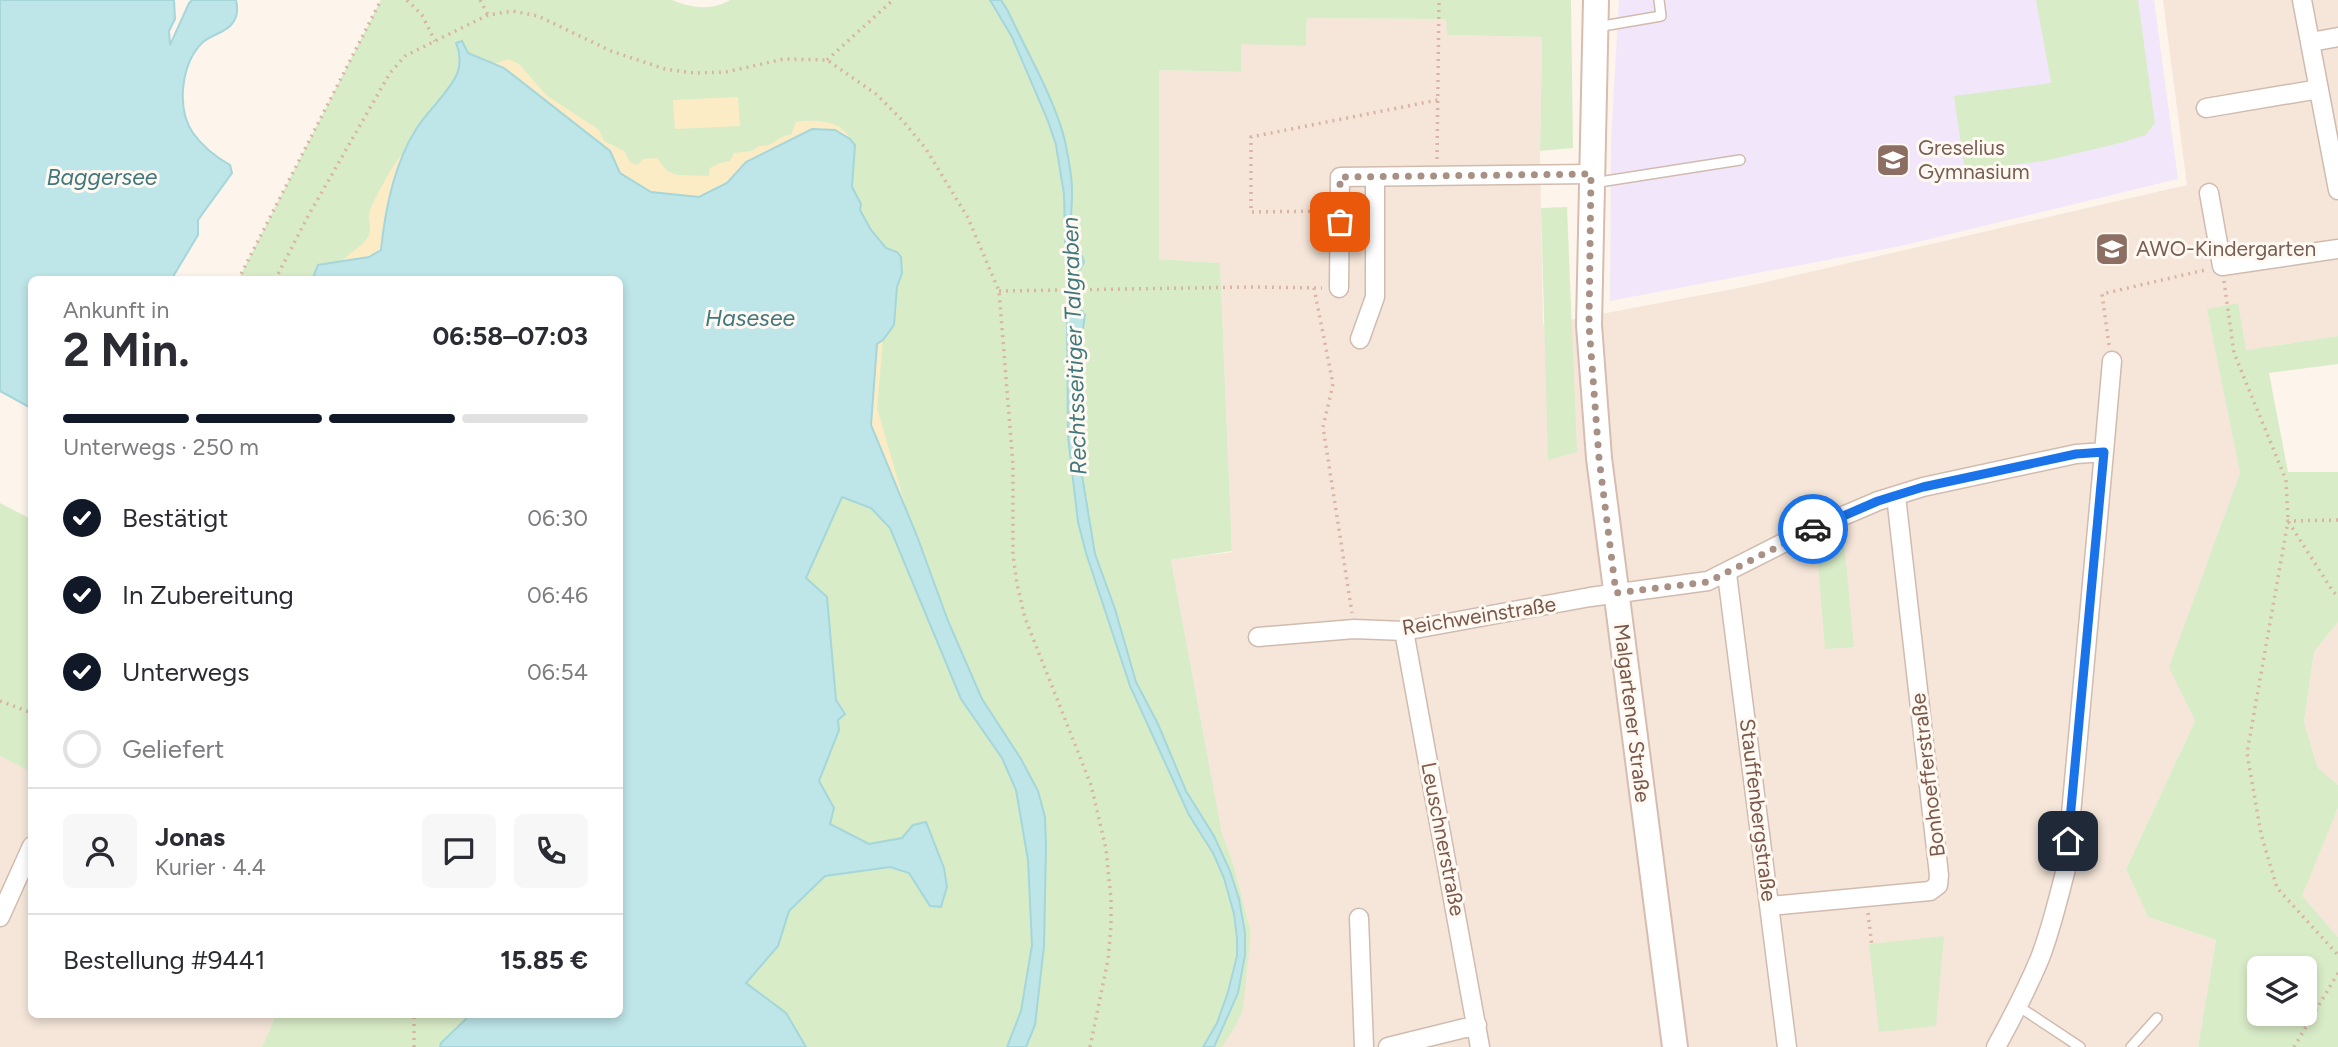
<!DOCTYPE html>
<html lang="de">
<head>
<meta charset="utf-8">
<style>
  body { margin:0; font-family:Figtree,sans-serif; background:#f7f7f7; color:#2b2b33; height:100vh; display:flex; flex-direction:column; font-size:26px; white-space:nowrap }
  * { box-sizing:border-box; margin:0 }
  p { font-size:23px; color:#7c7c81 }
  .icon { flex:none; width:38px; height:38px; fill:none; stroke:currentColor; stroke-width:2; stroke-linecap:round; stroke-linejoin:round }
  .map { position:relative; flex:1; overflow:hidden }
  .sheet { position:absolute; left:28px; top:276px; width:595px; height:742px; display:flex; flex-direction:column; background:#fff; border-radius:10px; box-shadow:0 4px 10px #0003 }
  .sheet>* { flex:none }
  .tools { position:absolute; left:2247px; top:956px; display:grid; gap:14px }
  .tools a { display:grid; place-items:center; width:70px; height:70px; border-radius:10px; background:#fff; box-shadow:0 4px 10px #0003; font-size:35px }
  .pin { position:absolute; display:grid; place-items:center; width:60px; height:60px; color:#fff; margin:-30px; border-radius:14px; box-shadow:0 4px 10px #0006 }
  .courier { position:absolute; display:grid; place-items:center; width:70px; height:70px; margin:-35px; border:5px solid #1a73e8; border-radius:50%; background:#fff; color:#222; box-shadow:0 2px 9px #0007 }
  .overview em { font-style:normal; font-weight:700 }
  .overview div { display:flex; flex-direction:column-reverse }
  .overview { display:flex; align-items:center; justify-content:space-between; height:119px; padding:0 35px }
  h1 { font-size:46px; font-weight:700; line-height:52px }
  .bar { display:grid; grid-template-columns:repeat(4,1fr); gap:10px 7px; align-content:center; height:84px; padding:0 35px }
  .bar i { height:9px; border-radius:5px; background:#e1e1e2 }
  .bar .selected { background:#111827 }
  .bar p { grid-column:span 4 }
  .line { display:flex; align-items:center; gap:18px; padding:0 35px; border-top:2px solid #e1e1e2 }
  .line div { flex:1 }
  .round { display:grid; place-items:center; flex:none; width:74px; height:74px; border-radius:10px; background:#f7f7f7 }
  ol { padding:0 35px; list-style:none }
  li { display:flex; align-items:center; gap:21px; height:77px }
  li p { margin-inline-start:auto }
  li .icon { padding:7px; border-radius:50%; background:#111827; color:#fff; stroke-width:4 }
  li:last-child { color:#7c7c81 }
  li i { width:38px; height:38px; border:4px solid #e1e1e2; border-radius:50% }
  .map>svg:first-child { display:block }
</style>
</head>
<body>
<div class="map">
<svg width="2338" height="1047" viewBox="0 0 2338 1047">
  <rect width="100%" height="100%" fill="#fdf5eb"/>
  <!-- residential -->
  <path fill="#f5e6d9" d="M 2163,0 L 2338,0 L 2338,336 L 2246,350 L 2208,310 L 2240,473 L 2170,667 L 2195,721 L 2126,869 L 2148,917 L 2216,940 L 2198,1047 L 1222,1047 L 1234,1029 L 1251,933 L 1234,866 L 1222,833 L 1171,560 L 1232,552 L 1220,263 L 1159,259 L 1159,70 L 1241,72 L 1241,43 L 1306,46 L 1307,18 L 1447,19 L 1447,35 L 1542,37 L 1540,151 L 1543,325 L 1749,286 L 2187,185 Z
    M 2338,622 L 2338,785 L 2318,768 L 2304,722 L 2314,652 Z
    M 0,756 L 31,772 L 32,1015 L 276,1015 L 262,1047 L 0,1047 Z
    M 2338,808 L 2338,937 L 2301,896 Z"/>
  <!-- education -->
  <path fill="#f2e7fa" d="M 1619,0 L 2154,0 L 2178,179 L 1901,246 L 1610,301 L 1611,141 Z"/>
  <!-- green -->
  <path fill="#d9ecc8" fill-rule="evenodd" d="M 381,0 L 672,0 C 691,8 712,11 730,0 L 1571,0 L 1573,148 L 1540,151 L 1542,37 L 1447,35 L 1446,19 L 1307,18 L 1306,46 L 1241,44 L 1241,72 L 1159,70 L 1159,259 L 1220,263 L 1232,551 L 1171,560 L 1222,833 L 1234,866 L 1251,933 L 1243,1009 L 1234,1029 L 1222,1047 L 262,1047 L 276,1015 L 620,1015 L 620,280 L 238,280 Z
    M 2036,0 L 2138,0 L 2155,123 L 2146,135 L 2120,143 L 2044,161 L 1965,171 L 1954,96 L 2051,83 Z
    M 1567,207 L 1577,452 L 1548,460 L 1541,208 Z
    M 2238,303 L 2246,350 L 2338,336 L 2338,364 L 2269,373 L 2288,472 L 2338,472 L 2338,622 L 2314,652 L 2304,722 L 2318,768 L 2338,785 L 2338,808 L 2302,896 L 2338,937 L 2338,1047 L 2198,1047 L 2216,940 L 2148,917 L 2126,869 L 2195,721 L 2169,667 L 2240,473 L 2207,309 ZM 2259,968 L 2305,968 L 2305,1013 L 2259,1013 Z
    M 0,503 L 31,519 L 31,772 L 0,756 Z
    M 1844,541 L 1854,647 L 1825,649 L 1817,551 Z
    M 1944,936 L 1936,1026 L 1879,1032 L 1869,944 Z"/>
  <!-- sand -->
  <path fill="#fcecc6" d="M 509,59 L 520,65 L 546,95 L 599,130 L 604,141 L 624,151 L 630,162 L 637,165 L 643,159 L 657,158 L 667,171 L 677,175 L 709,176 L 710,168 L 720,163 L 730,161 L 734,153 L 752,151 L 759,146 C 776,147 777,135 791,135 L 796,122 C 814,119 842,120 850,139 L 835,130 L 746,162 L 727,183 L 699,197 L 651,192 L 619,172 L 610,151 L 504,68 L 494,64 Z
    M 738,97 L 740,126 L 675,129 L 673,100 Z
    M 407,148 C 393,180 384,214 381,250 L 369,257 L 342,261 C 351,251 363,247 369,235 C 372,228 368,221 369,214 C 373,199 396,159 407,148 Z
    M 883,340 L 877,408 L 910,522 L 871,425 L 877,344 Z"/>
  <!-- water -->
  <path fill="#bee5e8" stroke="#a4d6da" stroke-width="2" d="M 0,0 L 174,0 L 175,19 L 169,31 L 170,45 L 189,3 L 192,0 L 236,0 C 238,9 238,18 231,25 C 224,33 211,35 203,42 C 181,63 176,108 193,133 C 203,147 216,157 230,165 L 232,173 L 198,220 L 198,235 L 171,280 L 32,280 L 31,408 L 0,391 Z
    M 990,0 L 1001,0 L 1008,11 C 1026,51 1055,99 1065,141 C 1068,157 1072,174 1072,190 C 1073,210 1066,236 1077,255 L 1082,256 L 1084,262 L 1081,268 L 1071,278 L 1066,272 L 1064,194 L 1056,145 L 1048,121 L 1012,37 Z
    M 462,41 L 468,53 L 504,68 L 610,151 L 620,173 L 651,192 L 699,197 L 727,183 L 746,162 L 812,129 L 835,130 L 850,139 L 855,145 L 852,187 L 861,204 L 860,210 L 871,230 L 886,248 L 897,252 L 901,257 L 902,273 L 897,287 L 894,325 L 883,340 L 877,344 L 871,425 L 917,536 L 948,621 L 982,699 L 1021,759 L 1038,791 L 1045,817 L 1046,846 L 1044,946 L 1035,1025 L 1026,1047 L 1007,1047 L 1021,1011 L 1032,945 L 1028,860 L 1016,790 L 1002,758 L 961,699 L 890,528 L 871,508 L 842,497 L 806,578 L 827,597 L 836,700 L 845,714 L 838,720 L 839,730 L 819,781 L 834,808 L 830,824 L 869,844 L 902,838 L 913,825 L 926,822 L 944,868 L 947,887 L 941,907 L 930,906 L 909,873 L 890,867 L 825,876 L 789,911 L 778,946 L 746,983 L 786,1013 L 806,1047 L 440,1047 L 441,1043 L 466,1019 L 465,1015 L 620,1015 L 620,280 L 312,280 L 318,265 L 369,257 L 381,250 C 385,210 394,165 415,131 C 426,112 448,94 457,74 C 461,64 460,52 456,43 Z
    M 1074,304 L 1077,305 L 1085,315 L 1082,336 L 1077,421 L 1079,457 L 1095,554 L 1115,609 L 1136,682 L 1158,724 L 1186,791 L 1214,836 L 1230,871 L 1239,899 L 1245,933 L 1245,955 L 1238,993 L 1214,1047 L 1203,1047 L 1217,1023 L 1228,992 L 1237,956 L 1237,938 L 1234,914 L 1224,878 L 1213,853 L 1189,815 L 1130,686 L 1086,553 L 1078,522 L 1068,437 L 1067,317 L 1068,309 Z"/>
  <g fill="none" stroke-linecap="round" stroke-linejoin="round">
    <!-- stream -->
    <path stroke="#a4d6da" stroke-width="5" d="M 1071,274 L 1074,309"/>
    <!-- lane casing -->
    <g stroke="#d1bbaf" stroke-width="12">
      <path id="lane" d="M 1597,27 L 1661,16 L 1659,0
        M 1593,183 L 1740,160
        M 2018,1006 L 2080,1047
        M 2131,1047 L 2157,1018"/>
    </g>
    <!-- street casing -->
    <g stroke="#d1bbaf" stroke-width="21">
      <path id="street" d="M 2302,0 L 2338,190
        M 2311,42 L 2338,37
        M 2206,108 L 2319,89
        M 2209,193 L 2222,266 L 2338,249
        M 1339,288 L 1340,177 L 1591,174
        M 1360,339 L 1375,297 L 1375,177
        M 1727,574 L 1787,1047
        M 1404,631 L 1480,1047
        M 1258,637 L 1354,629 L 1404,631 L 1590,597 L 1708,581 L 1801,534 L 1878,501 L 1923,487 L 2076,454 L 2104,452 L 2112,361
        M 1770,906 L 1930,891 L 1938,885 L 1939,875 L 1896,496
        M 0,917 L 32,846
        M 1359,918 L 1364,1047
        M 1388,1047 L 1477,1025
        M 1996,1047 C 2012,1018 2027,989 2040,958 C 2051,930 2058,899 2066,869 L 2104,452"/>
    </g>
    <!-- secondary casing -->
    <g stroke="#d6bdaf" stroke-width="28">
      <path id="secondary" d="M 1596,0 L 1589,325 L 1599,458 L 1675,1047"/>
    </g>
    <!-- path -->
    <path stroke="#d9b4a4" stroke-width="3.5" stroke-dasharray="2 5" stroke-linecap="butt" d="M 407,0 L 422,15 L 435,41
      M 480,0 L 488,15
      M 827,60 L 893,0
      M 1437,159 L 1439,0
      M 1324,211 L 1251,212 L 1251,137 L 1438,100
      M 238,280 L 381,0
      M 275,280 L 307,218 L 390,73 L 405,56 L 435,41 L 488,15 L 513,11 L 538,16 L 611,51 L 665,69 L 694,73 L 726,72 L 784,59 L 827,60 L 876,94 L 903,121 L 926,149 L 968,218 L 999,291 L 1013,465 L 1013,555 L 1017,584 L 1025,618 L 1091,785 L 1106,849 L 1111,899 L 1111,926 L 1108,960 L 1090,1047
      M 2224,281 L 2234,353 L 2286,480 L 2288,521 L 2332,590 L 2338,597
      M 1314,288 L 1333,384 L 1323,427 L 1352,613
      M 999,291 L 1253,287 L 1322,288
      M 2109,345 L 2102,294 L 2205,270
      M 2338,520 L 2288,521 L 2247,753 L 2261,834 L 2277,888 L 2338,955
      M 0,701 L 32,713
      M 1868,913 L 1872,947
      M 414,1047 L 414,1015
      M 2294,1047 L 2338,973"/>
    <!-- lane -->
    <use href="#lane" stroke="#fff" stroke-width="9"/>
    <!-- street -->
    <use href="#street" stroke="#fff" stroke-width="18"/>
    <!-- secondary -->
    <use href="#secondary" stroke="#fff" stroke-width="24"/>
  </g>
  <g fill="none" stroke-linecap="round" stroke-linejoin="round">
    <!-- done -->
    <path stroke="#a89084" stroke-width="7" stroke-dasharray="0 12.6" d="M 1340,222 L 1340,177 L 1591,174 L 1589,325 L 1599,458 L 1616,593 L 1708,582 L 1813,529"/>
    <!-- route -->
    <path stroke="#1a73e8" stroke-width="9" d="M 1813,529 L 1878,501 L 1923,487 L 2076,454 L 2104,452 L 2068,841"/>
  </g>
  <!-- icons -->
  <defs>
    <g id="school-square" transform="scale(1.75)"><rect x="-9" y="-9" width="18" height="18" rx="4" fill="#8d6e63" stroke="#fff9f2"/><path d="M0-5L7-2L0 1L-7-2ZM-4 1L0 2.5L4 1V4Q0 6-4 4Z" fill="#fff"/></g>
  </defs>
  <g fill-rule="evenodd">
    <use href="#school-square" x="1893" y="160"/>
    <use href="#school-square" x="2112" y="249"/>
  </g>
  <g text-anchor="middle" stroke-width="6" stroke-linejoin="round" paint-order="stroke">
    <!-- education labels -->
    <g font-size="21" fill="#785e54" stroke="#fff9f2" text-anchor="start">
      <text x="1918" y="155">Greselius<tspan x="1918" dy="24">Gymnasium</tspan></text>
      <text x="2136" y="256">AWO-Kindergarten</text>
    </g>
    <!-- street labels -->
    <g font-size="21" fill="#7a594c" stroke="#fff9f2">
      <text transform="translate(1479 616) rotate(-9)" y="7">Reichweinstraße</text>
      <text transform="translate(1632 713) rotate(83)" y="7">Malgartener Straße</text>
      <text transform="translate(1928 775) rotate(-97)" y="7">Bonhoefferstraße</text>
      <text transform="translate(1758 810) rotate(83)" y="7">Stauffenbergstraße</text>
      <text transform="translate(1443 839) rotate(79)" y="7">Leuschnerstraße</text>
    </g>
    <!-- water labels -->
    <g font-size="23" font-style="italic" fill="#3f787e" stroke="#fff9f2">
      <text x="102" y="185">Baggersee</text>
      <text x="750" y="326">Hasesee</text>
      <text transform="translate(1074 346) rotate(-92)" y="8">Rechtsseitiger Talgraben</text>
    </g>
  </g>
</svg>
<div class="tools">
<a><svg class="icon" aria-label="layers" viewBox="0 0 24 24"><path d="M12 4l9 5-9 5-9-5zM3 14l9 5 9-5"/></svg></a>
</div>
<div class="pin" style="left:1340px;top:222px;background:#ea580c"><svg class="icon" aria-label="bag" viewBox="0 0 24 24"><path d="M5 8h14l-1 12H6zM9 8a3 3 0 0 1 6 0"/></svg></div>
<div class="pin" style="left:2068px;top:841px;background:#1f2937"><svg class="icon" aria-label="home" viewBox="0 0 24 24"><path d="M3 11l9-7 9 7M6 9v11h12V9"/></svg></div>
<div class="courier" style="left:1813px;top:529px"><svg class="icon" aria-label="car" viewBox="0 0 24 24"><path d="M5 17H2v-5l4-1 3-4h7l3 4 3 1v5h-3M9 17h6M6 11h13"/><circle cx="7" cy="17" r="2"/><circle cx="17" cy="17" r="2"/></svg></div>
<section class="sheet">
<div class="overview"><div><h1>2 Min.</h1><p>Ankunft in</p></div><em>06:58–07:03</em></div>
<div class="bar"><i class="selected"></i><i class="selected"></i><i class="selected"></i><i></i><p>Unterwegs · 250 m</p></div>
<ol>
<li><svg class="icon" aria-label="check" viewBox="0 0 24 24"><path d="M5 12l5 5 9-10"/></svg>Bestätigt<p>06:30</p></li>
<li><svg class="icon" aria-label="check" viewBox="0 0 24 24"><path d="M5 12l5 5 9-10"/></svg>In Zubereitung<p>06:46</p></li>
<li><svg class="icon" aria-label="check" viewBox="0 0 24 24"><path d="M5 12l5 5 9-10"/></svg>Unterwegs<p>06:54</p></li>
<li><i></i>Geliefert</li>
</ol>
<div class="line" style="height:126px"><a class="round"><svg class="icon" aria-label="person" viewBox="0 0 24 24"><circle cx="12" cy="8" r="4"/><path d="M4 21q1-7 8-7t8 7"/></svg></a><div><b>Jonas</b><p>Kurier · 4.4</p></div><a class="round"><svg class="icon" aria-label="chat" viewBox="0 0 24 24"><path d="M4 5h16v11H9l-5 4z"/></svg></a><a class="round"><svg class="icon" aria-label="phone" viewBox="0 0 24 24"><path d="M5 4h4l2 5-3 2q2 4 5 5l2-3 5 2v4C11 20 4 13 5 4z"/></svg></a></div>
<div class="line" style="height:91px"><div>Bestellung #9441</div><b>15.85 €</b></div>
</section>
</div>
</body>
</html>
